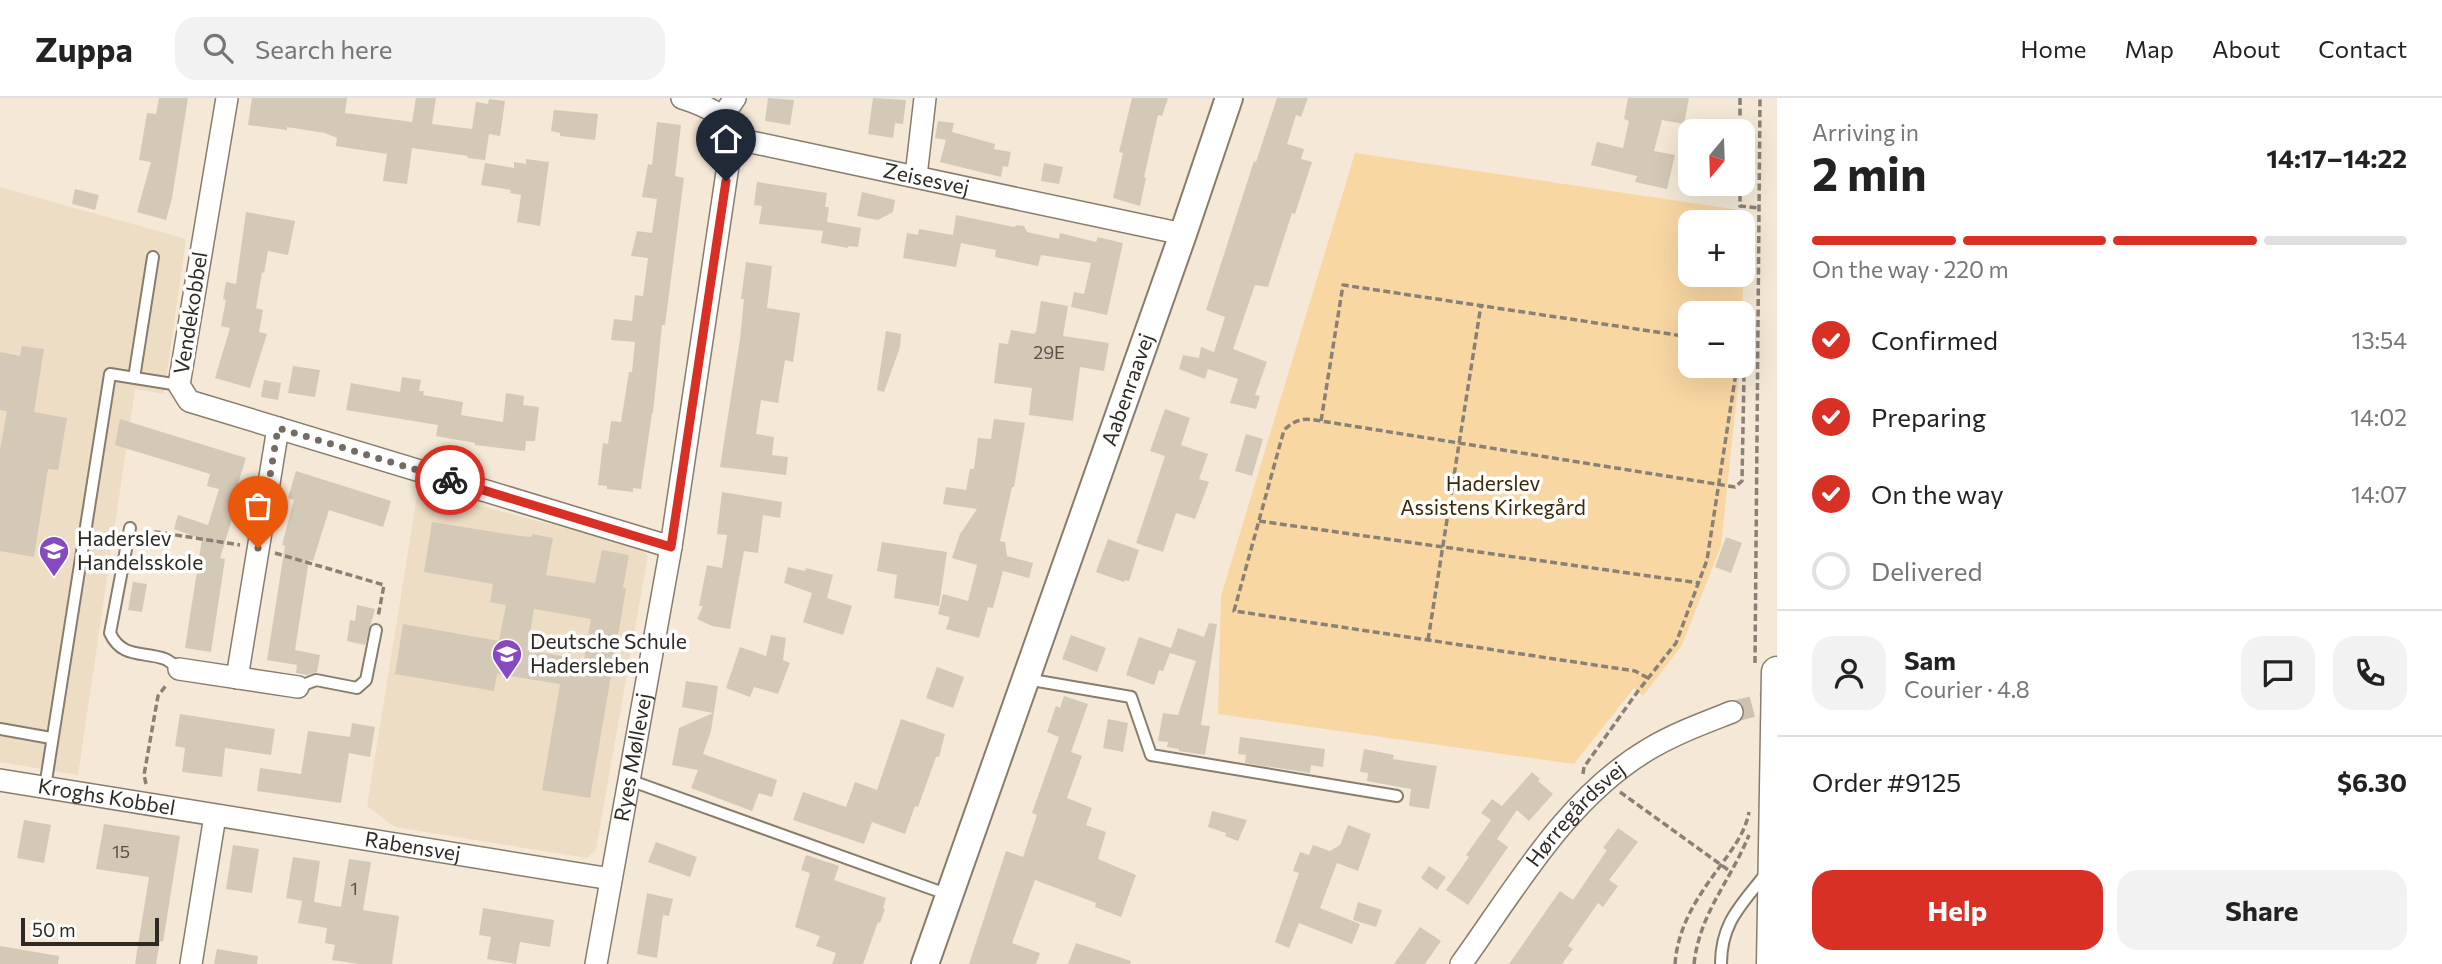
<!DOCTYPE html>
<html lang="en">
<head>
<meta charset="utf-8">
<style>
  body { margin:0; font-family:Commissioner,sans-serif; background:#f2f2f2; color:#222; height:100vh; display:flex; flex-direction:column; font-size:26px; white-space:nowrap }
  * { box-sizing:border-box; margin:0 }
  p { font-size:23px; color:#767676 }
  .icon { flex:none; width:38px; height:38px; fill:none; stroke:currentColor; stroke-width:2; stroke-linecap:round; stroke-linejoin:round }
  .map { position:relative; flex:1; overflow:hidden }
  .side { display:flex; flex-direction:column; background:#fff; width:665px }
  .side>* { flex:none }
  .needle { width:46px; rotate:199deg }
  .tools { position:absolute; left:1678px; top:21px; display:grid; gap:14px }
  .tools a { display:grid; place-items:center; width:77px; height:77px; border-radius:14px; background:#fff; box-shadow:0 7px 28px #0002; font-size:35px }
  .scale { position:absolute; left:21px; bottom:18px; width:138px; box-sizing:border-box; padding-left:7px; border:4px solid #2e2923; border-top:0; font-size:19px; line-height:24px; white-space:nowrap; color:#2e2923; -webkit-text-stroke:5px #fff; paint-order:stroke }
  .pin { position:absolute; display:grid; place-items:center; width:60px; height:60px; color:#fff; margin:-72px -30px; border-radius:50% 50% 50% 0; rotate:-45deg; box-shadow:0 0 7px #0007 }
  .pin .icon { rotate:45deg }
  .courier { position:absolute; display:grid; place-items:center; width:70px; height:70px; margin:-35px; border:5px solid #d93025; border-radius:50%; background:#fff; color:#222; box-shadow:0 2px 9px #0007 }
  .summary em { font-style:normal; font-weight:700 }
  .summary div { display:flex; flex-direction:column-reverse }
  .summary { display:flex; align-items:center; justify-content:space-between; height:119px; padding:0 35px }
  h1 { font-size:46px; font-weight:700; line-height:52px }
  .bar { display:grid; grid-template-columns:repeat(4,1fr); gap:10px 7px; align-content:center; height:84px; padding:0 35px }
  .bar i { height:9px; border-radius:5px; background:#e0e0e0 }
  .bar .selected { background:#d93025 }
  .bar p { grid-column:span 4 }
  .line { display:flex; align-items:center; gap:18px; padding:0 35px; border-top:2px solid #e0e0e0 }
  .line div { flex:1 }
  .round { display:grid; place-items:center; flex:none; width:74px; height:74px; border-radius:21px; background:#f2f2f2 }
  ol { padding:0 35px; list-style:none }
  li { display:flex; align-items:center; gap:21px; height:77px }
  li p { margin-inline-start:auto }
  li .icon { padding:7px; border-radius:50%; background:#d93025; color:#fff; stroke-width:4 }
  li:last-child { color:#767676 }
  li i { width:38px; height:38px; border:4px solid #e0e0e0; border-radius:50% }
  .primary-button { display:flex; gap:14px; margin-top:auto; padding:14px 35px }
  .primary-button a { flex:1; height:80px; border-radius:21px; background:#d93025; color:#fff; font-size:28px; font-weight:700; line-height:80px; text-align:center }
  .primary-button a+a { background:#f2f2f2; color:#222 }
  header { display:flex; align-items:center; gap:42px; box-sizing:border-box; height:98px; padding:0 35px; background:#fff; border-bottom:2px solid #e0e0e0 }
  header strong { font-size:33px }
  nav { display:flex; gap:38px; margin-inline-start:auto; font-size:24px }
  .search { width:490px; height:63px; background:#f2f2f2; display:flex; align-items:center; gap:18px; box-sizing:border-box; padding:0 24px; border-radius:21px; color:#767676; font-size:26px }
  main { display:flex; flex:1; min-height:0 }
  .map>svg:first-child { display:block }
</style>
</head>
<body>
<header>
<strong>Zuppa</strong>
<div class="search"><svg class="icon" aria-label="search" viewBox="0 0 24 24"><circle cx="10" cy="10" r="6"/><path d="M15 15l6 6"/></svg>Search here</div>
<nav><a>Home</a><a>Map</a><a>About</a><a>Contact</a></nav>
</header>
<main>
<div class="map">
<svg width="1777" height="866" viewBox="0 0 1777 866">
  <rect width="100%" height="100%" fill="#f5e8d6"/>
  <!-- built -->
  <path fill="#eeddc5" d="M 0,89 L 186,141 L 164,296 L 135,291 L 78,677 L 0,664 Z
    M 418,392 L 632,447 L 648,457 L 596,751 L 587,760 L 395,729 L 367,708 Z"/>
  <!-- green -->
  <path fill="#f9d7a3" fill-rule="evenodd" d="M 1355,55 L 1746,113 L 1742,215 L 1690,215 L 1690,268 L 1740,268 L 1721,448 L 1682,547 L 1643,598 L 1634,590 L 1574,666 L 1218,616 L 1221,498 ZM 1690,124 L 1743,124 L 1743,177 L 1690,177 Z"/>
  <!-- building -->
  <path fill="#d4c8b7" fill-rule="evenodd" d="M 159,0 L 188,0 L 172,100 L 166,122 L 137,114 L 151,64 L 139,62 L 147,15 L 156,16 Z
    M 252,0 L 347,0 L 345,15 L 412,24 L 416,0 L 436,0 L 432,26 L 472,31 L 476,4 L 488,6 L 489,1 L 505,3 L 500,38 L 489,36 L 485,62 L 467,60 L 468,58 L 412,50 L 407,86 L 383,83 L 387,56 L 336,48 L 337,40 L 325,35 L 287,29 L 287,32 L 248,27 Z
    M 768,0 L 794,2 L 790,27 L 765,23 Z
    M 873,0 L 906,2 L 903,26 L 895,25 L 893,40 L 868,36 Z
    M 1132,0 L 1168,0 L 1162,18 L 1158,17 L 1144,79 L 1146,80 L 1140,108 L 1113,100 L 1123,55 L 1119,54 Z
    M 1277,0 L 1308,0 L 1301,19 L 1296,17 L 1287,46 L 1304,51 L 1301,61 L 1312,64 L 1295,116 L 1292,115 L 1268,189 L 1255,187 L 1233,251 L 1267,264 L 1255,297 L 1260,298 L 1256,311 L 1230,305 L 1238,281 L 1208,271 L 1205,281 L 1179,271 L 1183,257 L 1199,260 L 1201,249 L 1214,254 L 1225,219 L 1206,212 L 1254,63 L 1256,64 Z
    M 1628,0 L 1689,0 L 1684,26 L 1662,22 L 1654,53 L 1675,57 L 1667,91 L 1635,84 L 1637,78 L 1591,67 L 1597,44 L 1623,50 L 1629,23 L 1624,21 Z
    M 554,12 L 598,16 L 595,42 L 560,38 L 560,35 L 551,33 Z
    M 938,23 L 954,25 L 952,34 L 995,46 L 994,51 L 1011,54 L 1008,69 L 1003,68 L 1001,79 L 940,64 L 946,42 L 935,40 Z
    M 657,24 L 681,27 L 675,78 L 684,80 L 665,227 L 662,227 L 653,315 L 652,315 L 641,391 L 633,390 L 633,394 L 607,391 L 607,388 L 598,387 L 603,345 L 608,346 L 611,323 L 621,324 L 629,274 L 632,274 L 635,244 L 611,242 L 614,221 L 632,223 L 635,197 L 643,198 L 648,160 L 631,158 L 637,133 L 652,135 L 657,101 L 642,99 L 648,66 L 652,67 Z
    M 526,61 L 549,64 L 540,128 L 517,124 L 521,97 L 510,95 L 511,92 L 481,87 L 485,65 L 514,70 L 514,64 L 526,66 Z
    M 1044,65 L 1063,69 L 1059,86 L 1041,83 Z
    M 757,84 L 827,95 L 825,109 L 829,109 L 827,124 L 861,130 L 858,149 L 848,148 L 848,150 L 821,145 L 823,133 L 759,126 L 762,108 L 754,107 Z
    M 75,91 L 99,97 L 95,112 L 72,106 Z
    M 862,94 L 895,102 L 893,114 L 878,122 L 857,118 Z
    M 246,114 L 295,123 L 288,157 L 268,153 L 264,175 L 262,174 L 256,210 L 263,212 L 259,234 L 267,236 L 250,290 L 215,280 L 230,230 L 221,228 L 226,202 L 223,201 L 226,184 L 236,186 Z
    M 956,117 L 1014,129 L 1017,127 L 1024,128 L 1027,134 L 1059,141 L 1060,135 L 1096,144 L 1098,139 L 1123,145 L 1107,217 L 1071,209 L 1074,194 L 1084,196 L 1091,165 L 1041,157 L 1038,168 L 995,159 L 996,152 L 961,145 L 956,169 L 903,160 L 907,135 L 918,137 L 919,131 L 953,137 Z
    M 746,164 L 772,168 L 767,210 L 800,215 L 793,264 L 785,262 L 778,305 L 761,302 L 756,336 L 774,339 L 772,357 L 788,359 L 786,377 L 720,369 L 740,241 L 744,201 L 741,201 Z
    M 1041,203 L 1068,208 L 1063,238 L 1109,245 L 1104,273 L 1080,269 L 1073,323 L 1029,317 L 1032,290 L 994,285 L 999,245 L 1008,246 L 1011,232 L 1034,236 L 1036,234 Z
    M 886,233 L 901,236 L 900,249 L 884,294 L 877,292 Z
    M 22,248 L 44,251 L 34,314 L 67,320 L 58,372 L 48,371 L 34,459 L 0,453 L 0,352 L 7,313 L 0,312 L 0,254 L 20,258 Z
    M 293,268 L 320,272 L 315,299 L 288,295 Z
    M 402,279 L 421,282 L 419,293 L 424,293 L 423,297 L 463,304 L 461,317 L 503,324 L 506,295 L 524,298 L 523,307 L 539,309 L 535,343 L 526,343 L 525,353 L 475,347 L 475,345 L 436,338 L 438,327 L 346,312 L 351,285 L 400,294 Z
    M 264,282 L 281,285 L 278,302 L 261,299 Z
    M 1165,311 L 1190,320 L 1181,347 L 1208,356 L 1199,381 L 1209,384 L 1195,421 L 1176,415 L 1163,454 L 1136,445 L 1165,358 L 1150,353 Z
    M 120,321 L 246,360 L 236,392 L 241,393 L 220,460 L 225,461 L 211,554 L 185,550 L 202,441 L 174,431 L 178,417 L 208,427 L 219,391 L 207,388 L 210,376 L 115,347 Z
    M 994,321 L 1025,325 L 1014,389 L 1012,389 L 1000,443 L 1005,444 L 1007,458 L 1033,465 L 1029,480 L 1003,473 L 993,510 L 988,509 L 979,540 L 946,531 L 950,519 L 938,516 L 943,496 L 968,503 L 977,467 L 952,460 L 960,436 L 977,411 L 943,406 L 946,389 L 966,392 L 970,371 L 974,371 L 978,340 L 991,341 Z
    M 1246,336 L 1263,341 L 1252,378 L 1235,373 Z
    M 296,373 L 391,403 L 383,429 L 329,412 L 313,463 L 309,462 L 295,552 L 320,557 L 317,574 L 307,577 L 296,575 L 297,567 L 267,562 L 285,448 L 282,447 L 294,402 L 288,400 Z
    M 722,394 L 782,404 L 780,420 L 763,417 L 758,455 L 744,453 L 730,531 L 712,528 L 697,521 L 703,508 L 699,508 L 707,467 L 722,470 L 727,437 L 717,436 Z
    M 432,424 L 520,438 L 532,439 L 532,436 L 553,440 L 546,477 L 595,485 L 602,452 L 629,457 L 623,490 L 626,491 L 590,700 L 542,692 L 560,586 L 497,576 L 494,593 L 395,576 L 403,526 L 499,543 L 506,507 L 490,504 L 493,486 L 424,474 ZM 534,511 L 591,521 L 584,562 L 527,552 Z
    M 1726,439 L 1742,445 L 1731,475 L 1715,469 Z
    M 1108,441 L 1139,452 L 1129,483 L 1125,482 L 1124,484 L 1096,474 Z
    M 882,444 L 947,454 L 939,508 L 894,500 L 897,477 L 877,473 Z
    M 788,469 L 805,473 L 806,470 L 833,477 L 827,500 L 852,508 L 843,537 L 803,524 L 812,495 L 784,485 Z
    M 133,484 L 147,486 L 142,514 L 128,512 Z
    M 357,507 L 375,511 L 365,547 L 347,543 L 350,522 L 355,523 Z
    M 1209,525 L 1217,526 L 1201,627 L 1210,628 L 1205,657 L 1179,653 L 1179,651 L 1167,649 L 1168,644 L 1158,643 L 1163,615 L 1178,617 L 1196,563 L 1170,555 L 1163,573 L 1159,572 L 1154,587 L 1126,577 L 1139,539 L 1171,550 L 1178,530 L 1204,539 Z
    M 771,537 L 786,540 L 783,562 L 790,565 L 778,596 L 754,589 L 750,599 L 726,590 L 740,549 L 766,558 Z
    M 1071,537 L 1106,550 L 1097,574 L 1062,561 Z
    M 937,569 L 964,579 L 953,610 L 926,600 Z
    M 686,583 L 718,588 L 711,633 L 703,656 L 777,682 L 772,699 L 759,695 L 752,713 L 691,690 L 698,672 L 672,667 L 679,630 L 713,615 L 682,609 Z
    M 1064,598 L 1088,606 L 1071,654 L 1082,658 L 1067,700 L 1092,710 L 1086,727 L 1106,734 L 1098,761 L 1136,777 L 1121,819 L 1095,809 L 1096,805 L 1035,782 L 1012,845 L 1040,855 L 1036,866 L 969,866 L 1006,753 L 1023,759 L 1037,717 L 1032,715 L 1059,639 L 1047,634 L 1056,608 L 1060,610 Z
    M 180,616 L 275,631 L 271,657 L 225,650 L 222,679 L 182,674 L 185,650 L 175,648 Z
    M 901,621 L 945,636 L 939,659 L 936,659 L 918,709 L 915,708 L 905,736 L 872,724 L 864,746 L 793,722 L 803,694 L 846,709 L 855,684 L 877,692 Z
    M 1108,621 L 1128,625 L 1123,654 L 1103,650 Z
    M 352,625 L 375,629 L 370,659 L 349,655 L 341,705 L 257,693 L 260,670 L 301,676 L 308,633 L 350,639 Z
    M 1240,639 L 1325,651 L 1323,669 L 1311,667 L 1310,675 L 1245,665 L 1246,657 L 1238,656 Z
    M 1364,651 L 1394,657 L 1393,661 L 1437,668 L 1429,711 L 1409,708 L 1411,691 L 1367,683 L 1368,675 L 1360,674 Z
    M 1532,674 L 1540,681 L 1538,683 L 1553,696 L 1529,723 L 1517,712 L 1497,741 L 1508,749 L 1468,807 L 1446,792 L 1469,759 L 1466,757 L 1491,722 L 1481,715 L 1492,701 L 1502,708 Z
    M 1212,713 L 1247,722 L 1238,743 L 1225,738 L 1226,735 L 1208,729 Z
    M 24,722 L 51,727 L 44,765 L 17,760 Z
    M 104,726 L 180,738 L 163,844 L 160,843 L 156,866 L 135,866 L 149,779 L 96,771 Z
    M 1348,727 L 1371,736 L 1358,773 L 1337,765 L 1320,810 L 1360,826 L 1352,846 L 1299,825 L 1289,850 L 1275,844 L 1299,775 L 1293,773 L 1300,754 L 1309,757 L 1313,747 L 1330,753 L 1340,747 Z
    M 1618,730 L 1638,744 L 1609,782 L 1618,788 L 1603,809 L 1598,805 L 1568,848 L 1573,851 L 1562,866 L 1509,866 L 1560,793 L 1573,802 L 1607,752 L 1603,750 Z
    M 656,744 L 697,759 L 690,779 L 648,764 Z
    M 233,747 L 259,751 L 252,795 L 226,791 Z
    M 806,757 L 839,768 L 834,782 L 886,800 L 883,810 L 885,811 L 880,825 L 878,824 L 863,866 L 832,866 L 836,855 L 816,848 L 820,838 L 795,829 L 810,775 L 801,772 Z
    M 293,759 L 320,763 L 314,804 L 341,809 L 349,761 L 371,764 L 363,812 L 399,818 L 392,866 L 359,866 L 332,862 L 335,847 L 325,845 L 327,830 L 298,825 L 302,803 L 286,800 Z
    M 1429,768 L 1446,779 L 1437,792 L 1421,780 Z
    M 647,795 L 673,801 L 669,818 L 663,817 L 657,860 L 637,856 Z
    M 1358,804 L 1382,812 L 1376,829 L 1353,822 Z
    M 483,810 L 554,822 L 550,849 L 520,844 L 516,866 L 487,861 L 491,839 L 479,837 Z
    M 1420,829 L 1441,843 L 1425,866 L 1394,866 Z
    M 1076,845 L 1131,863 L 1130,866 L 1068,866 Z
    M 0,848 L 59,858 L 58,866 L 0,866 Z
    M 217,851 L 258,858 L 257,866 L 214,866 Z"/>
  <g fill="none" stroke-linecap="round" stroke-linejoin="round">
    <!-- minor-tunnel -->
    <path stroke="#cdc2b2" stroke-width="21" stroke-dasharray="21 10" stroke-linecap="butt" d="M 1732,614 L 1777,602"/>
    <!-- service casing -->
    <g stroke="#887d6c" stroke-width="14">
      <path id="service" d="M 134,280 L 153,159
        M 130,430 L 110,535 C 122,561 143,553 165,561 C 170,563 175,568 179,571
        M 1026,581 L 1131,599 L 1151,657 L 1397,698
        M 298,589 L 316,582 L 357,590 L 366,582 L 376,532
        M 0,631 L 51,640
        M 629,682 L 949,797
        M 45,689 L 110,276 L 179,287
        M 1721,866 C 1721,823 1743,806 1767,774"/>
    </g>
    <!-- minor casing -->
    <g stroke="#887d6c" stroke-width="24">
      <g id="minor">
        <path d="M 227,0 L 179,287 L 189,303 L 671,449"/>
        <path id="s1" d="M 682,0 C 695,4 708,9 719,17 C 731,26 737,37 751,44 L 1183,136"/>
        <path d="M 722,19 L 735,0"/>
        <path d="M 916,78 L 925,0"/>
        <path d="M 179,571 L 298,589"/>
        <path d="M 237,580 L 278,330"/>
        <path id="s2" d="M 0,682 L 611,781"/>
        <path d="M 191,866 L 215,718"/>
        <path id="s3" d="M 596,866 L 671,449 L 729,61 L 739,38"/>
        <path id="s4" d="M 1461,866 C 1516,790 1566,700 1649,651 C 1676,635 1704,625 1732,614"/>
      </g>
    </g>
    <!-- tertiary casing -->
    <g stroke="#887d6c" stroke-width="30">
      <g id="tertiary">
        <path id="s5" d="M 925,866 L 1183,136 L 1229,0"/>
      </g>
    </g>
    <!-- secondary casing -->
    <g stroke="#887d6c" stroke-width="33">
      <path id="secondary" d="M 1772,866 L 1777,574"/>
    </g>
    <!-- path -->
    <path stroke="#8a8176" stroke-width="3.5" stroke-dasharray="7 3.5" stroke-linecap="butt" d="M 1740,0 L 1740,33
      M 1740,86 L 1740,108 L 1759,110
      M 1321,323 L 1343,187 L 1690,239
      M 1259,423 L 1699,485
      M 144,432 L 240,447
      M 275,455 L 384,487 L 378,519
      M 1428,542 L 1481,207
      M 1755,565 L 1760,0
      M 1648,580 L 1635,573 L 1234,513 L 1284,332 C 1297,320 1304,320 1321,323 L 1735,389 L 1742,383 L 1744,276 L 1737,268
      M 1583,676 L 1584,669 L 1638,593 L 1676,545 L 1707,462 L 1737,268
      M 146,686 L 144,677 L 158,598 L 167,586
      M 1620,694 L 1731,774
      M 1675,866 C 1678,827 1698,798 1721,767 C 1733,750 1745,735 1749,714
      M 1694,866 C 1700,814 1730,784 1749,737"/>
    <!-- service -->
    <use href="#service" stroke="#fff" stroke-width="10"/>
    <!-- minor -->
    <use href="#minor" stroke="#fff" stroke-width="21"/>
    <!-- tertiary -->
    <use href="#tertiary" stroke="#fff" stroke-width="26"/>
    <!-- secondary -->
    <use href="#secondary" stroke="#fff" stroke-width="30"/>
  </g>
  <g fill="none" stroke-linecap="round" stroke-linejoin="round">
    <!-- done -->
    <path stroke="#746c62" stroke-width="7" stroke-dasharray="0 12.6" d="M 258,450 L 278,330 L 450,382"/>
    <!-- route -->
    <path stroke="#d93025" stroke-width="9" d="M 450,382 L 671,449 L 726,83"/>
  </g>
  <!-- icons -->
  <defs>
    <g id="school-pin" transform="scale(1.575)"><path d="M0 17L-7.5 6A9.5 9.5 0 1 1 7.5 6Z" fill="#8749bf" stroke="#fff"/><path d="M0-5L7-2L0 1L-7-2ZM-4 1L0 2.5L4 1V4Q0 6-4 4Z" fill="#fff"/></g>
  </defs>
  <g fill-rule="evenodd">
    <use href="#school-pin" x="54" y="453"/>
    <use href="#school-pin" x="507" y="556"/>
  </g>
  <g text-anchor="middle" stroke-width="7" stroke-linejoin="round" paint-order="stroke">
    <!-- number labels -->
    <g font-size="18" fill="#585148">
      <text x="1049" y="261">29E</text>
      <text x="121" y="760">15</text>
      <text x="354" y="797">1</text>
    </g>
    <!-- street labels -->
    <g font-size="21" fill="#2e2923" stroke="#fff">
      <text dy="7" stroke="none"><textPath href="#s1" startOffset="262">Zeisesvej</textPath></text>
      <text transform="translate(191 215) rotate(-81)" y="7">Vendekobbel</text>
      <text dy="7" stroke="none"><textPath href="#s5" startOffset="609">Aabenraavej</textPath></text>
      <text dy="7" stroke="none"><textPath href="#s3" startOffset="210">Ryes Møllevej</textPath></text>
      <text dy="7" stroke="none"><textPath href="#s2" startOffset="108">Kroghs Kobbel</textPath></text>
      <text dy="7" stroke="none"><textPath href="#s4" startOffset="189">Hørregårdsvej</textPath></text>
      <text dy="7" stroke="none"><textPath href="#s2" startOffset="418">Rabensvej</textPath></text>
    </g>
    <!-- park labels -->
    <g font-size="21" fill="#3c2805" stroke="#fff">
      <text x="1493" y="393">Haderslev<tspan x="1493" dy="24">Assistens Kirkegård</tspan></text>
    </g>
    <!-- poi labels -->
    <g font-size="21" fill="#2e2923" stroke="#fff" text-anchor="start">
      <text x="77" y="448">Haderslev<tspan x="77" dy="24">Handelsskole</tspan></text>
      <text x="530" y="551">Deutsche Schule<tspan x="530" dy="24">Hadersleben</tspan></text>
    </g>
  </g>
</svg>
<div class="tools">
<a><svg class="needle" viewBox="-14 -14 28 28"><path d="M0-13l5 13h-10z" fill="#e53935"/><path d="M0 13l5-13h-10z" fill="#767676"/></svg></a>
<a>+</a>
<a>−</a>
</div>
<div class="scale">50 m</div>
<div class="pin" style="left:258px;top:450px;background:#ea580c"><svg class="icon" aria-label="bag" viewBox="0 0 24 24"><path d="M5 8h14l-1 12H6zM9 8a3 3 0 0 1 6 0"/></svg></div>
<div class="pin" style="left:726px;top:83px;background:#1f2937"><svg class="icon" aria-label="home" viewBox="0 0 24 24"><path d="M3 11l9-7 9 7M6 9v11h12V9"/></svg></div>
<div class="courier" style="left:450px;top:382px"><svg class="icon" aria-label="bike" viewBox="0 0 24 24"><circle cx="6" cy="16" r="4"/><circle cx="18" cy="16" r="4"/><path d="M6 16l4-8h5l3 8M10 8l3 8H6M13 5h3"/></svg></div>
</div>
<section class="side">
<div class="summary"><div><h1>2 min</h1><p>Arriving in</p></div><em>14:17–14:22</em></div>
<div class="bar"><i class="selected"></i><i class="selected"></i><i class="selected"></i><i></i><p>On the way · 220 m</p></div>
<ol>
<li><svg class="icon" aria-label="check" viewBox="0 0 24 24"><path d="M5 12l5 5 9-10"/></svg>Confirmed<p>13:54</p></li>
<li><svg class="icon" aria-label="check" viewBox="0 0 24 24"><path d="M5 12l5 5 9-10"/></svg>Preparing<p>14:02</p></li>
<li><svg class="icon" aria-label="check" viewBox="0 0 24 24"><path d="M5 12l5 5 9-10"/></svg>On the way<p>14:07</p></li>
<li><i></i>Delivered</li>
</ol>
<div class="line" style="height:126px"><a class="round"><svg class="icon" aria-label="person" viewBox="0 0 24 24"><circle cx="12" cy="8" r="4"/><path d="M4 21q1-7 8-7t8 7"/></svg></a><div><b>Sam</b><p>Courier · 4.8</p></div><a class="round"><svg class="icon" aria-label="chat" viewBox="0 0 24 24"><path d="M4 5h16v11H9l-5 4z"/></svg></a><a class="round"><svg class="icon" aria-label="phone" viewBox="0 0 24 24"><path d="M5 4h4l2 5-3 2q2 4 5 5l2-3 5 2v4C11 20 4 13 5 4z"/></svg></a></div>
<div class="line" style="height:91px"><div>Order #9125</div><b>$6.30</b></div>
<div class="primary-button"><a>Help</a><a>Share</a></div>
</section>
</main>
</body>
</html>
